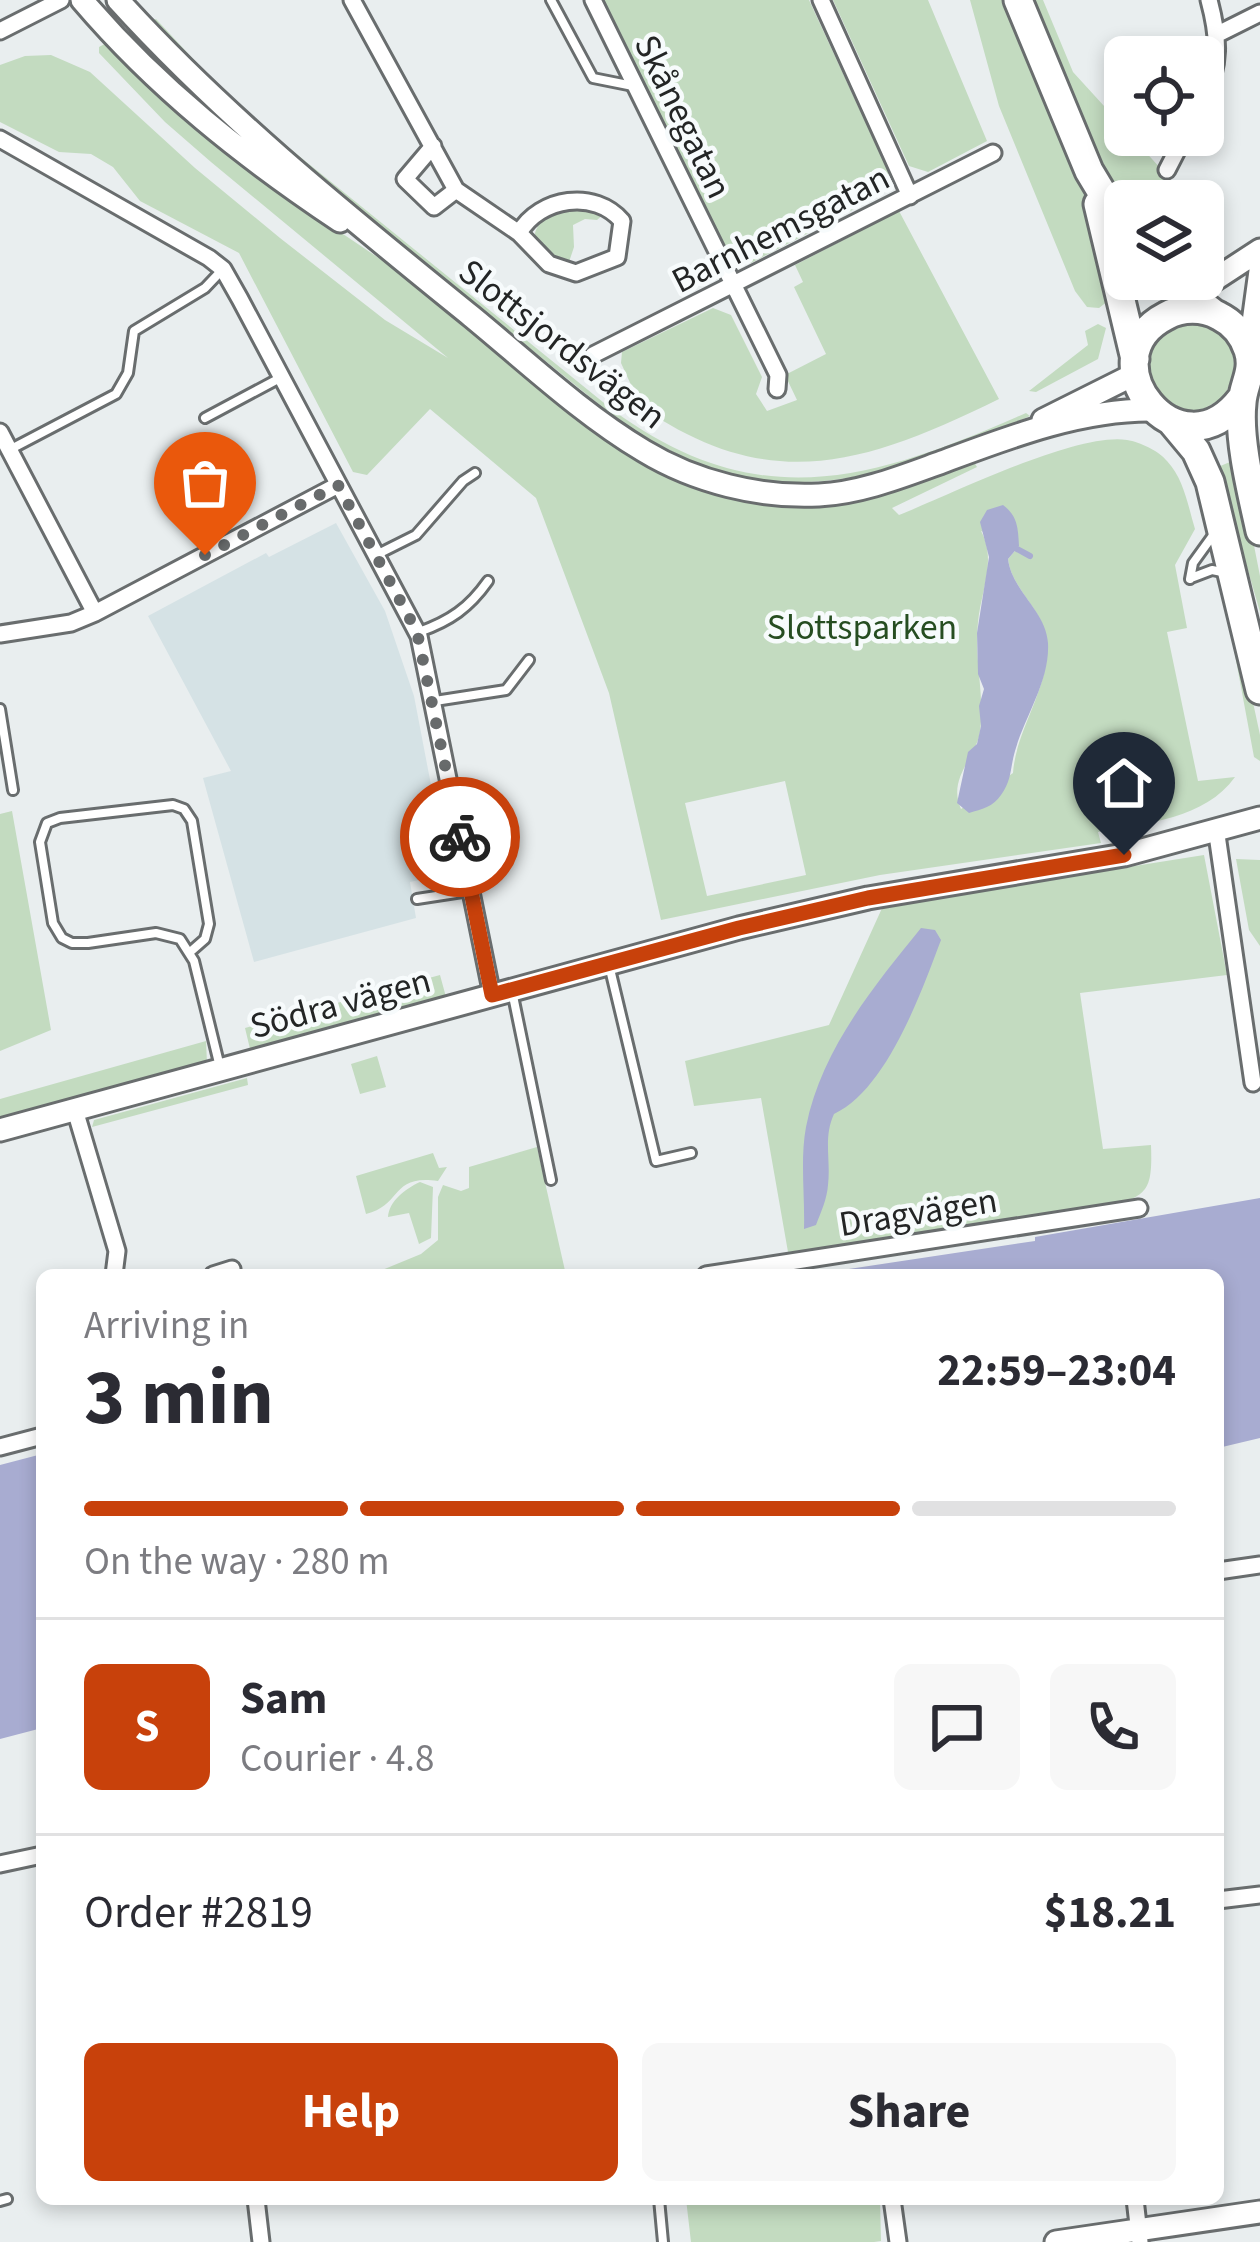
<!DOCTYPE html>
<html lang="en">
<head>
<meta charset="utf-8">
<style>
  body { margin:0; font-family:"Source Sans 3",sans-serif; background:#f7f7f7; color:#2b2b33; height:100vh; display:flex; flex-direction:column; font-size:45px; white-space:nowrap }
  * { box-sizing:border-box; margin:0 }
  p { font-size:39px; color:#7c7c81 }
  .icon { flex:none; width:66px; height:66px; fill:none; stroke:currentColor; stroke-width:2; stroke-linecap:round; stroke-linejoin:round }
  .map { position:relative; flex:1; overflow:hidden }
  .sheet { position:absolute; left:36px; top:1269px; width:1188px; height:936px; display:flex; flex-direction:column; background:#fff; border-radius:18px; box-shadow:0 6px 18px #0003 }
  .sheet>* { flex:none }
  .tools { position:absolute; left:1104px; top:36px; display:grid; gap:24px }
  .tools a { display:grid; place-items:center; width:120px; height:120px; border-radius:18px; background:#fff; box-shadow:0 6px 18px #0003; font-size:60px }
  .pin { position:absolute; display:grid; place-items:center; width:102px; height:102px; color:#fff; margin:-123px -51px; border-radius:50% 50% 50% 0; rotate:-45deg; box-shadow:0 0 12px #0007 }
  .pin .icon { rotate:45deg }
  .courier { position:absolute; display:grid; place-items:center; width:120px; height:120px; margin:-60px; border:9px solid #c8410b; border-radius:50%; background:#fff; color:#222; box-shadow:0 3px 15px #0007 }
  .summary em { font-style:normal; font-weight:700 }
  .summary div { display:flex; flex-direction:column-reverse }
  .summary { display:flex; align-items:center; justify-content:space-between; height:204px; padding:0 48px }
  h1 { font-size:78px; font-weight:700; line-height:90px }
  .bar { display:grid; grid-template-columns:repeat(4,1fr); gap:18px 12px; align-content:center; height:144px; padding:0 48px }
  .bar i { height:15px; border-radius:9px; background:#e1e1e2 }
  .bar .on { background:#c8410b }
  .bar p { grid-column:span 4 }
  .line { display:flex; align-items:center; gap:30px; padding:0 48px; border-top:3px solid #e1e1e2 }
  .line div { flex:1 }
  .round { display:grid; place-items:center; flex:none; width:126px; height:126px; border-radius:18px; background:#f7f7f7 }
  .primary-button { display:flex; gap:24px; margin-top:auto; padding:24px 48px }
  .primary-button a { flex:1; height:138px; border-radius:18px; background:#c8410b; color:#fff; font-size:48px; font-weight:700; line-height:138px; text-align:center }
  .primary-button a+a { background:#f7f7f7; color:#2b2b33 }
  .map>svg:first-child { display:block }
</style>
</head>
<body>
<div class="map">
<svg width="1260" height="2242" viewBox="0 0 1260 2242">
  <rect width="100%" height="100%" fill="#e9eeef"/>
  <!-- built -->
  <path fill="#d5e2e5" d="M 336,523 L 385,611 L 414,696 L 448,874 L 410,882 L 416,918 L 254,962 L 203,778 L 231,771 L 148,616 L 266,553 L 269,557 Z"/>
  <!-- green -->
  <path fill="#c3dbc0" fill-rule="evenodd" d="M 604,0 L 809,0 L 889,173 L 883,194 L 751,263 L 730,257 Z
    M 833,0 L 928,0 L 987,141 L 928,172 L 909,166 Z
    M 970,0 L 1006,0 L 1080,178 L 1110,291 L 1108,301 L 1099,308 L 1087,307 L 1075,291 L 999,106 Z
    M 1034,0 L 1043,0 L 1073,72 L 1125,129 L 1125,135 L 1130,135 L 1163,171 L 1170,201 L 1125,201 L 1125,215 Z
    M 156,19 L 236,105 L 614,411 C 760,517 873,480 1026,413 L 1030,416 C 871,486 756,523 606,410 L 239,113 L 149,22 Z
    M 110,41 C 146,77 182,116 221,148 C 282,198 352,236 414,284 C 508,356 611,469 727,497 C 818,518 891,493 974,462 L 977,467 L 892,508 L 899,515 C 950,495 1076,432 1127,440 C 1140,442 1159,451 1167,461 C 1184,479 1188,506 1195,529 L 1175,565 L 1187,628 L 1167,632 L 1198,781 L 1235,777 C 1205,819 1146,823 1098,832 L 1101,843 L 880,875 L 661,920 L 609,693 L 536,498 L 430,409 L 367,475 L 353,472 L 239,253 L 140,201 L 113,167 L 91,154 L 59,152 L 0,122 L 0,65 L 25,56 L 51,55 L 90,72 L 195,168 L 280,238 L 385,320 L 448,358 L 211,162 L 165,122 L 99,53 L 99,47 ZM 981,531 L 1019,546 L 1008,559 C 1012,591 1046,611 1047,644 C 1049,690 1016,729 1013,773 L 961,809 C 947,778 976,758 980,732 C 985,695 974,660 978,622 C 981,591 997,560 981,531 ZM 785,781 L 806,875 L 707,896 L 685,803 Z
    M 569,206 L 605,213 L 597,220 L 585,219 L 573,225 L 574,247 L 568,265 L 558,266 L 534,240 C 535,219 553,214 569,206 Z
    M 899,211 L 999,399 C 854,470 760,497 622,393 L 632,387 L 621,363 L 622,352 L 713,308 L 731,315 L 762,377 L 756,394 L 767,411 L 797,400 L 785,375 L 826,354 L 794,287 L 803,282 L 795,265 Z
    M 1187,318 C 1228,333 1248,354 1223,398 L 1196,413 C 1188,411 1172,409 1166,404 C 1143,387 1148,357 1158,336 Z
    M 1098,324 L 1106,328 L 1098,359 L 1036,392 L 1029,391 L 1088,345 L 1085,331 Z
    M 1237,459 L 1260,576 L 1260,612 L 1218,467 Z
    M 1222,585 L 1230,595 L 1260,735 L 1260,761 L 1254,757 Z
    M 12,811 L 51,1030 L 0,1051 L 0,814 Z
    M 1204,855 L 1227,975 L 1080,993 L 1103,1149 L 1151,1145 C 1153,1197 1145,1194 1100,1211 L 788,1252 L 761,1098 L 694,1106 L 685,1061 L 829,1025 L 883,906 Z
    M 1236,859 L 1260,860 L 1260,946 L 1249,930 Z
    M 440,975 L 446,997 L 251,1053 L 245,1028 Z
    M 206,1041 L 207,1063 L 0,1122 L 0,1099 Z
    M 377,1056 L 386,1087 L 360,1094 L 351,1064 Z
    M 247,1078 L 248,1085 L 92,1127 L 94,1120 Z
    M 537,1147 L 566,1275 L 370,1275 L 421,1254 L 438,1240 L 438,1197 L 443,1185 L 461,1191 L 469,1188 L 469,1167 Z
    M 433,1153 L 439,1168 L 447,1167 L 438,1181 C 390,1174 403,1205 366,1214 L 356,1176 Z
    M 420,1182 L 433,1187 L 431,1238 L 419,1244 L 409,1213 L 388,1217 C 389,1201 405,1189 420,1182 Z
    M 686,2199 L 880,2199 L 881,2241 L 874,2242 L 691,2242 Z"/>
  <!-- water -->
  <path fill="#a8acd1" d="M 1003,505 C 1018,516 1018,529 1019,546 L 1008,559 C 1012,591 1046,611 1048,643 C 1050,681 1025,716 1015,751 C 1010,768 1012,780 1001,795 C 993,807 982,809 969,813 L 957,803 L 968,752 L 977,744 L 981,726 L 979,706 L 984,689 L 978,674 L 977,633 L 989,557 L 980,522 L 987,510 Z
    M 921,928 L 935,930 L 941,940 C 921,993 887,1089 834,1114 C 823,1138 831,1159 828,1185 C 827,1199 821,1212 816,1225 L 804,1229 C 805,1196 800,1159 806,1127 C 821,1050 874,986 921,928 Z
    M 1260,1198 L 1260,1438 L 1218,1448 L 1218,1275 L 809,1275 L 1035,1241 L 1035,1237 Z
    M 42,1454 L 42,1728 L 0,1739 L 0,1465 Z"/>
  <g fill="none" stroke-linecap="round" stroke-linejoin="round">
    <!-- stream -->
    <path stroke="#a8acd1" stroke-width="6" d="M 1017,549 L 1030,556"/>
    <!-- lane casing -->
    <g stroke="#696d6e" stroke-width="14">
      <path id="lane" d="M 551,0 L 593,78 L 633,86
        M 205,418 L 280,378
        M 11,449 L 116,394 L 128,373 L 134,331 L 205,288 L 223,269
        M 378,554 L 416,535 L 463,481 L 475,473
        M 1191,578 L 1212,570 L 1222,572
        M 1190,579 L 1193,563 L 1214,534
        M 419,632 C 450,621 469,608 488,581
        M 435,701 L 506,690 L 529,660
        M 0,709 L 13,790
        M 417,899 L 469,891
        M 189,953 L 205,939 L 209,924 L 192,821 L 184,809 L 173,805 L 60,818 L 47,823 L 40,842 L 53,923 L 62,938 L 72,943 L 88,943 L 156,933 L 180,939 L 194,961 L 220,1067
        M 609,965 L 656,1161 L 691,1153
        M 512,991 L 551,1180
        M 659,2199 L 663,2242
        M 0,2201 L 7,2199"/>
    </g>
    <!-- street casing -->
    <g stroke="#696d6e" stroke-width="21">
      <path id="street" d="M 352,0 L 456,190 L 519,233 L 549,264 L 576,273 L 617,257 L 622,221 C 595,189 540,197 519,233
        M 593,0 L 778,375 L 777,389
        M 821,0 L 910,196
        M 0,31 L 61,0
        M 1218,34 L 1260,13
        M 1203,100 C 1221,66 1219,37 1209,0
        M 0,139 L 209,258 L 223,269 L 240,299 L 419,636 L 492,995
        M 433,146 L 405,179 L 434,207 L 456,190
        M 1167,170 L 1185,135
        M 593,355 L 993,153
        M 0,432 L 95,613
        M 0,634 L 71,623 L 95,613 L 338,485
        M 1216,828 L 1253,1083
        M 75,1110 L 117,1251 L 114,1275
        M 213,1275 L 232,1269
        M 706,1275 L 1139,1208
        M 0,1447 L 42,1436
        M 1218,1571 L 1260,1565
        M 0,1864 L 42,1855
        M 1218,1900 L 1260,1895
        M 256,2199 L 261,2242
        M 892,2199 L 898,2242
        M 1135,2199 L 1140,2242"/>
    </g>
    <!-- secondary casing -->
    <g stroke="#696d6e" stroke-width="27">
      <path id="secondary" d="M 82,0 C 157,88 244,157 340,221
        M 118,0 C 224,117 349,217 471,316 C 527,362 582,414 644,451 C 695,482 760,498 819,495 C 861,493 903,476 942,462 C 1009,437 1081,409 1153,410
        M 1184,307 L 1208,284 L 1260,250
        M 1249,352 L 1260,271
        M 1043,420 L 1135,374
        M 0,1130 L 739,928 L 868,898 L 1124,855 L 1260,818
        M 1056,2242 L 1260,2212"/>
    </g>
    <!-- highway casing -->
    <g stroke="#696d6e" stroke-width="33">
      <path id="highway" d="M 1018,0 L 1089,171 L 1125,231
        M 1098,204 L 1135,359
        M 1169,279 L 1212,312
        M 1241,399 C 1179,480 1084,358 1166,316 C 1182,307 1203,307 1219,316 C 1233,323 1243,335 1248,350 C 1255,371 1243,384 1242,403 C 1238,440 1252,494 1260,531
        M 1171,421 L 1196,451 L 1210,482 L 1260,690"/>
    </g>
    <!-- lane -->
    <use href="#lane" stroke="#fff" stroke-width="8"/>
    <!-- street -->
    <use href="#street" stroke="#fff" stroke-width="15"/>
    <!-- secondary -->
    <use href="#secondary" stroke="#fff" stroke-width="21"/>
    <!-- highway -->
    <use href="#highway" stroke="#fff" stroke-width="27"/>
  </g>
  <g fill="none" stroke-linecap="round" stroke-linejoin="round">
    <!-- done -->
    <path stroke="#686b6c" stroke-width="12" stroke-dasharray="0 21.6" d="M 205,555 L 338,485 L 417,632 L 460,837"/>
    <!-- route -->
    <path stroke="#c8410b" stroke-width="15" d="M 460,837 L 492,995 L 739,928 L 868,898 L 1124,855"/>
  </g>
  <g text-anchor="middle" stroke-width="9" stroke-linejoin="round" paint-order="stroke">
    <!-- street labels -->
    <g font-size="36" fill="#232525" stroke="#f7fbfc">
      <text transform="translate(684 116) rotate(64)" y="13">Skånegatan</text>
      <text transform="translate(780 228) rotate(-27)" y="13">Barnhemsgatan</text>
      <text transform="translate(563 343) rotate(38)" y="13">Slottsjordsvägen</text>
      <text transform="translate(340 1002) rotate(-15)" y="13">Södra vägen</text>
      <text transform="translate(918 1211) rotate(-9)" y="13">Dragvägen</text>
    </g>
    <!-- park labels -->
    <g font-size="36" fill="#264d21" stroke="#f7fbfc">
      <text x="862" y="639">Slottsparken</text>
    </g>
  </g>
</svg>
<div class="tools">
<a><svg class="icon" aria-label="locate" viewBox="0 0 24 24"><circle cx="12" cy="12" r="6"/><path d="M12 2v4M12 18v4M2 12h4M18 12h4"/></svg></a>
<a><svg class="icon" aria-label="layers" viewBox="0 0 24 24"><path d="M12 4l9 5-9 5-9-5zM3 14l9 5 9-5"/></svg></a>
</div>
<div class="pin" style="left:205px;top:555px;background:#ea580c"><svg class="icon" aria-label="bag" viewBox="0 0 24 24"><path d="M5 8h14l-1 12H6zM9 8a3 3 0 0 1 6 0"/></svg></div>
<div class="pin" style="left:1124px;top:855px;background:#1f2937"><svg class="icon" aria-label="home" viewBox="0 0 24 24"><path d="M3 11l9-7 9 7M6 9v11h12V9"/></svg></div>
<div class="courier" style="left:460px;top:837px"><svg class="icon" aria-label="bike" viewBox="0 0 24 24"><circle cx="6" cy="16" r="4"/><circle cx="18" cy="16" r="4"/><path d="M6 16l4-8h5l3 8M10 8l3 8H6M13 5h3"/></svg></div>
<section class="sheet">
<div class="summary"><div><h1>3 min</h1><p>Arriving in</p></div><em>22:59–23:04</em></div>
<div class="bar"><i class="on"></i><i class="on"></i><i class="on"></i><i></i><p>On the way · 280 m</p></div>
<div class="line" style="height:216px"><b class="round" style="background:#c8410b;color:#fff">S</b><div><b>Sam</b><p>Courier · 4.8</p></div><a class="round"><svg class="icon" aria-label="chat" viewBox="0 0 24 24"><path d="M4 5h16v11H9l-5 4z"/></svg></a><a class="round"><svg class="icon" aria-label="phone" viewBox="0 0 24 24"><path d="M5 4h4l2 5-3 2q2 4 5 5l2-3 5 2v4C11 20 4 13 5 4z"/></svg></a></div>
<div class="line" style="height:156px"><div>Order #2819</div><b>$18.21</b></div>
<div class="primary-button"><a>Help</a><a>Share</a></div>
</section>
</div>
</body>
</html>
